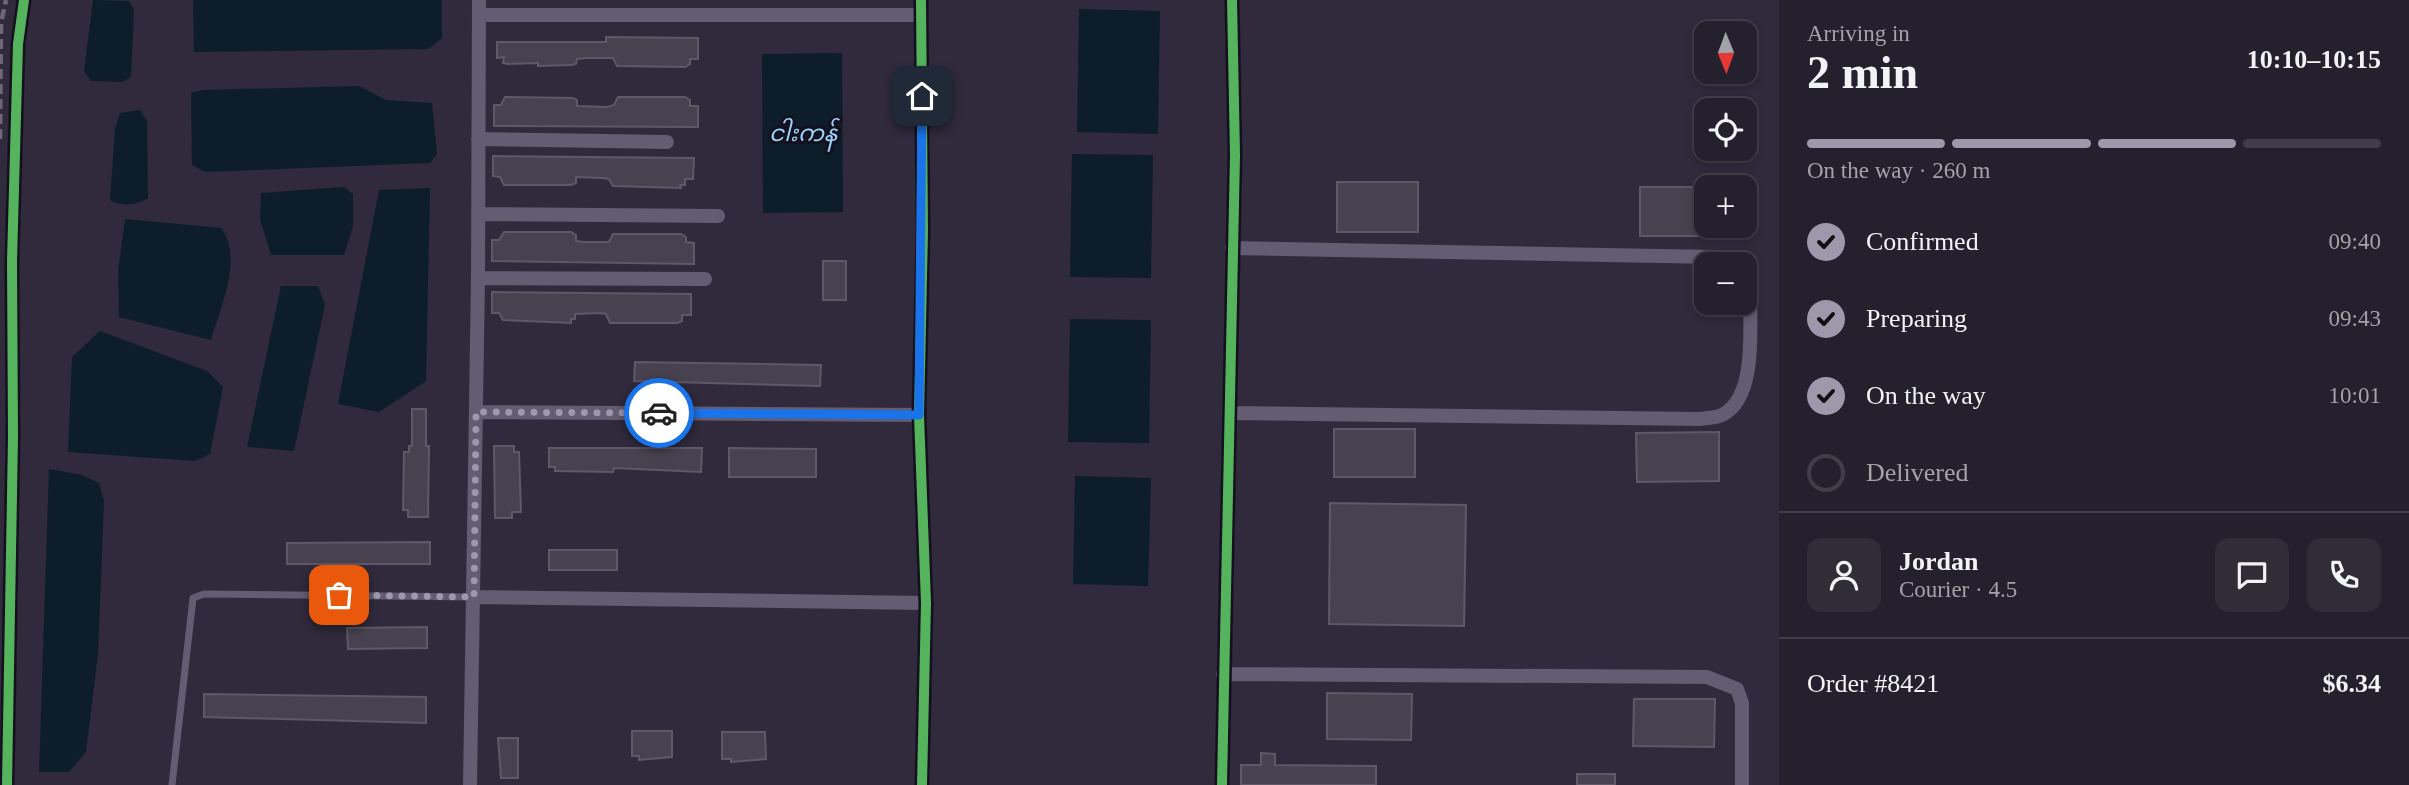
<!DOCTYPE html>
<html lang="en">
<head>
<meta charset="utf-8">
<style>
  body { margin:0; font-family:"Times New Roman","Noto Sans Myanmar",serif; background:#302d39; color:#f1f3f6; height:100vh; display:flex; flex-direction:column; font-size:26px; white-space:nowrap }
  * { box-sizing:border-box; margin:0 }
  p { font-size:23px; color:#a3a3aa }
  .icon { flex:none; width:38px; height:38px; fill:none; stroke:currentColor; stroke-width:2; stroke-linecap:round; stroke-linejoin:round }
  .map { position:relative; flex:1; overflow:hidden }
  .sheet { display:flex; flex-direction:column; background:#24202d; width:630px }
  .sheet>* { flex:none }
  .needle { width:46px; rotate:179deg }
  .tools { position:absolute; left:1694px; top:21px; display:grid; gap:14px }
  .tools a { display:grid; place-items:center; width:63px; height:63px; border-radius:14px; background:#24202d; box-shadow:0 4px 10px #0003,0 0 0 2px #413e49; font-size:35px }
  .pin { position:absolute; display:grid; place-items:center; width:60px; height:60px; color:#fff; margin:-30px; border-radius:14px; box-shadow:0 4px 10px #0006 }
  .courier { position:absolute; display:grid; place-items:center; width:70px; height:70px; margin:-35px; border:5px solid #1a73e8; border-radius:50%; background:#fff; color:#222; box-shadow:0 2px 9px #0007 }
  .headline em { font-style:normal; font-weight:600 }
  .headline div { display:flex; flex-direction:column-reverse }
  .headline { display:flex; align-items:center; justify-content:space-between; height:119px; padding:0 28px }
  h1 { font-size:46px; font-weight:600; line-height:52px }
  .bar { display:grid; grid-template-columns:repeat(4,1fr); gap:10px 7px; align-content:center; height:84px; padding:0 28px }
  .bar i { height:9px; border-radius:5px; background:#413e49 }
  .bar .selected { background:#9e98ac }
  .bar p { grid-column:span 4 }
  .line { display:flex; align-items:center; gap:18px; padding:0 28px; border-top:2px solid #413e49 }
  .line div { flex:1 }
  .round { display:grid; place-items:center; flex:none; width:74px; height:74px; border-radius:14px; background:#302d39 }
  ol { padding:0 28px; list-style:none }
  li { display:flex; align-items:center; gap:21px; height:77px }
  li p { margin-inline-start:auto }
  li .icon { padding:7px; border-radius:50%; background:#9e98ac; color:#111; stroke-width:4 }
  li:last-child { color:#a3a3aa }
  li i { width:38px; height:38px; border:4px solid #413e49; border-radius:50% }
  main { display:flex; flex:1; min-height:0 }
  .map>svg:first-child { display:block }
</style>
</head>
<body>
<main>
<div class="map">
<svg width="1779" height="785" viewBox="0 0 1779 785">
  <rect width="100%" height="100%" fill="#302a3c"/>
  <!-- water -->
  <path fill="#0d1d2a" d="M 93,0 L 129,1 L 134,10 L 131,77 L 122,82 L 91,81 L 84,71 Z
    M 193,0 L 442,0 L 442,38 L 428,49 L 194,52 Z
    M 1079,9 L 1160,11 L 1158,134 L 1077,132 Z
    M 842,53 L 843,212 L 763,213 L 762,54 Z
    M 359,86 L 386,100 L 432,103 L 437,154 L 430,163 L 205,172 L 192,165 L 191,93 L 202,90 Z
    M 140,110 L 147,121 L 148,198 C 137,205 121,207 110,200 L 115,129 L 120,113 Z
    M 1072,154 L 1153,155 L 1151,278 L 1070,277 Z
    M 344,187 L 353,194 L 353,226 L 344,255 L 271,255 L 260,219 L 261,193 Z
    M 430,188 L 426,381 L 379,412 L 338,404 L 379,190 Z
    M 125,219 L 221,228 C 244,257 220,308 211,340 L 119,317 L 118,271 Z
    M 281,286 L 318,286 L 325,305 L 294,451 L 247,447 Z
    M 1070,319 L 1151,320 L 1149,443 L 1068,442 Z
    M 100,331 L 207,371 L 223,387 L 210,454 L 195,461 L 68,452 L 72,357 Z
    M 49,469 L 82,475 L 99,483 L 104,501 L 98,654 L 86,752 L 69,772 L 39,772 Z
    M 1075,476 L 1151,478 L 1148,586 L 1073,584 Z"/>
  <!-- building -->
  <path fill="#48414f" stroke="#5f5866" stroke-width="2" d="M 606,37 L 698,38 L 698,59 L 690,59 L 690,64 L 685,67 L 617,66 L 613,58 L 585,58 L 577,59 L 576,64 L 572,65 L 538,66 L 538,63 L 508,64 L 503,63 L 504,57 L 497,58 L 497,42 L 606,42 Z
    M 505,97 L 573,98 L 577,100 L 577,106 L 607,107 L 614,105 L 618,97 L 685,97 L 690,100 L 690,106 L 698,106 L 698,127 L 494,126 L 494,105 L 501,105 Z
    M 493,156 L 694,158 L 693,179 L 685,179 L 685,185 L 680,185 L 681,188 L 613,186 L 609,179 L 602,178 L 576,177 L 576,183 L 571,185 L 504,185 L 500,177 L 493,176 Z
    M 1337,182 L 1418,182 L 1418,232 L 1337,232 Z
    M 1640,187 L 1706,187 L 1706,236 L 1640,236 Z
    M 504,232 L 571,232 L 576,235 L 576,241 L 584,242 L 609,242 L 613,234 L 681,234 L 686,237 L 686,242 L 694,243 L 694,264 L 492,261 L 492,240 L 499,240 Z
    M 823,261 L 846,261 L 846,300 L 823,300 Z
    M 492,292 L 691,294 L 691,315 L 682,315 L 682,321 L 677,323 L 610,323 L 606,314 L 599,313 L 575,314 L 575,319 L 571,319 L 571,323 L 503,320 L 499,313 L 492,313 Z
    M 635,362 L 821,365 L 820,386 L 634,381 Z
    M 412,409 L 426,409 L 426,446 L 429,446 L 428,517 L 408,517 L 408,510 L 403,510 L 404,452 L 409,452 L 409,446 L 412,446 Z
    M 1334,429 L 1415,429 L 1415,477 L 1334,477 Z
    M 1719,432 L 1719,481 L 1637,482 L 1636,433 Z
    M 494,446 L 514,446 L 514,452 L 519,452 L 521,512 L 512,512 L 512,518 L 495,518 Z
    M 549,448 L 702,448 L 701,472 L 614,468 L 613,472 L 555,471 L 555,467 L 549,467 Z
    M 729,448 L 816,449 L 816,477 L 729,477 Z
    M 1330,503 L 1466,505 L 1464,626 L 1329,624 Z
    M 430,542 L 430,564 L 287,564 L 287,543 Z
    M 549,550 L 617,550 L 617,570 L 549,570 Z
    M 427,627 L 427,648 L 348,649 L 347,628 Z
    M 1327,693 L 1412,694 L 1411,740 L 1327,739 Z
    M 204,694 L 426,697 L 426,723 L 204,717 Z
    M 1634,699 L 1715,699 L 1714,747 L 1633,746 Z
    M 632,731 L 672,731 L 672,757 L 639,760 L 639,756 L 632,756 Z
    M 722,732 L 765,732 L 766,759 L 731,762 L 731,759 L 722,759 Z
    M 498,738 L 518,738 L 518,778 L 501,778 Z
    M 1261,753 L 1275,754 L 1275,765 L 1376,766 L 1376,785 L 1241,785 L 1241,765 L 1261,765 Z
    M 1577,774 L 1615,774 L 1615,785 L 1577,785 Z"/>
  <g fill="none" stroke-linecap="round" stroke-linejoin="round">
    <!-- lane -->
    <path stroke="#635c72" stroke-width="7" d="M 172,785 L 193,598 L 204,594 L 474,597"/>
    <!-- street -->
    <path stroke="#635c72" stroke-width="14" d="M 921,0 L 923,231 L 919,415 L 926,603 L 922,785
      M 479,15 L 921,15
      M 478,139 L 667,142
      M 478,214 L 718,216
      M 1232,248 L 1716,257 L 1734,264
      M 478,278 L 705,279
      M 476,412 L 919,415
      M 1230,413 L 1700,419 C 1707,418 1716,418 1722,415 C 1759,397 1749,320 1750,285 L 1745,278
      M 474,597 L 926,603
      M 1223,674 L 1707,677 L 1737,689 L 1742,703 L 1742,785
      M 7,785 L 13,437 L 12,261 L 18,44 L 24,0
      M 470,785 L 478,278 L 479,0
      M 1222,785 L 1235,155 L 1232,0"/>
    <!-- rail -->
    <path stroke="#6d6878" stroke-width="4.5" stroke-dasharray="10 5" stroke-linecap="butt" d="M 0,139 L 1,23 L 6,0"/>
    <!-- cycleway casing -->
    <g stroke="#14101e" stroke-width="15">
      <path id="cycleway" d="M 921,0 L 923,231 L 919,415 L 926,603 L 922,785
        M 7,785 L 13,437 L 12,261 L 18,44 L 24,0
        M 1222,785 L 1235,155 L 1232,0"/>
    </g>
    <!-- cycleway -->
    <use href="#cycleway" stroke="#56b35d" stroke-width="10"/>
  </g>
  <g fill="none" stroke-linecap="round" stroke-linejoin="round">
    <!-- done -->
    <path stroke="#9e98ac" stroke-width="7" stroke-dasharray="0 12.6" d="M 339,595 L 474,597 L 476,412 L 659,413"/>
    <!-- route -->
    <path stroke="#1a73e8" stroke-width="9" d="M 659,413 L 919,415 L 922,96"/>
  </g>
  <g text-anchor="middle" stroke-width="6" stroke-linejoin="round" paint-order="stroke">
    <!-- water labels -->
    <g font-size="23" font-style="italic" fill="#9ad5fa" stroke="#14101e">
      <text x="803" y="141">ငါးကန်</text>
    </g>
  </g>
</svg>
<div class="tools">
<a><svg class="needle" viewBox="-14 -14 28 28"><path d="M0-13l5 13h-10z" fill="#e53935"/><path d="M0 13l5-13h-10z" fill="#a3a3aa"/></svg></a>
<a><svg class="icon" aria-label="locate" viewBox="0 0 24 24"><circle cx="12" cy="12" r="6"/><path d="M12 2v4M12 18v4M2 12h4M18 12h4"/></svg></a>
<a>+</a>
<a>−</a>
</div>
<div class="pin" style="left:339px;top:595px;background:#ea580c"><svg class="icon" aria-label="bag" viewBox="0 0 24 24"><path d="M5 8h14l-1 12H6zM9 8a3 3 0 0 1 6 0"/></svg></div>
<div class="pin" style="left:922px;top:96px;background:#1f2937"><svg class="icon" aria-label="home" viewBox="0 0 24 24"><path d="M3 11l9-7 9 7M6 9v11h12V9"/></svg></div>
<div class="courier" style="left:659px;top:413px"><svg class="icon" aria-label="car" viewBox="0 0 24 24"><path d="M5 17H2v-5l4-1 3-4h7l3 4 3 1v5h-3M9 17h6M6 11h13"/><circle cx="7" cy="17" r="2"/><circle cx="17" cy="17" r="2"/></svg></div>
</div>
<section class="sheet">
<div class="headline"><div><h1>2 min</h1><p>Arriving in</p></div><em>10:10–10:15</em></div>
<div class="bar"><i class="selected"></i><i class="selected"></i><i class="selected"></i><i></i><p>On the way · 260 m</p></div>
<ol>
<li><svg class="icon" aria-label="check" viewBox="0 0 24 24"><path d="M5 12l5 5 9-10"/></svg>Confirmed<p>09:40</p></li>
<li><svg class="icon" aria-label="check" viewBox="0 0 24 24"><path d="M5 12l5 5 9-10"/></svg>Preparing<p>09:43</p></li>
<li><svg class="icon" aria-label="check" viewBox="0 0 24 24"><path d="M5 12l5 5 9-10"/></svg>On the way<p>10:01</p></li>
<li><i></i>Delivered</li>
</ol>
<div class="line" style="height:126px"><a class="round"><svg class="icon" aria-label="person" viewBox="0 0 24 24"><circle cx="12" cy="8" r="4"/><path d="M4 21q1-7 8-7t8 7"/></svg></a><div><b>Jordan</b><p>Courier · 4.5</p></div><a class="round"><svg class="icon" aria-label="chat" viewBox="0 0 24 24"><path d="M4 5h16v11H9l-5 4z"/></svg></a><a class="round"><svg class="icon" aria-label="phone" viewBox="0 0 24 24"><path d="M5 4h4l2 5-3 2q2 4 5 5l2-3 5 2v4C11 20 4 13 5 4z"/></svg></a></div>
<div class="line" style="height:91px"><div>Order #8421</div><b>$6.34</b></div>
</section>
</main>
</body>
</html>
